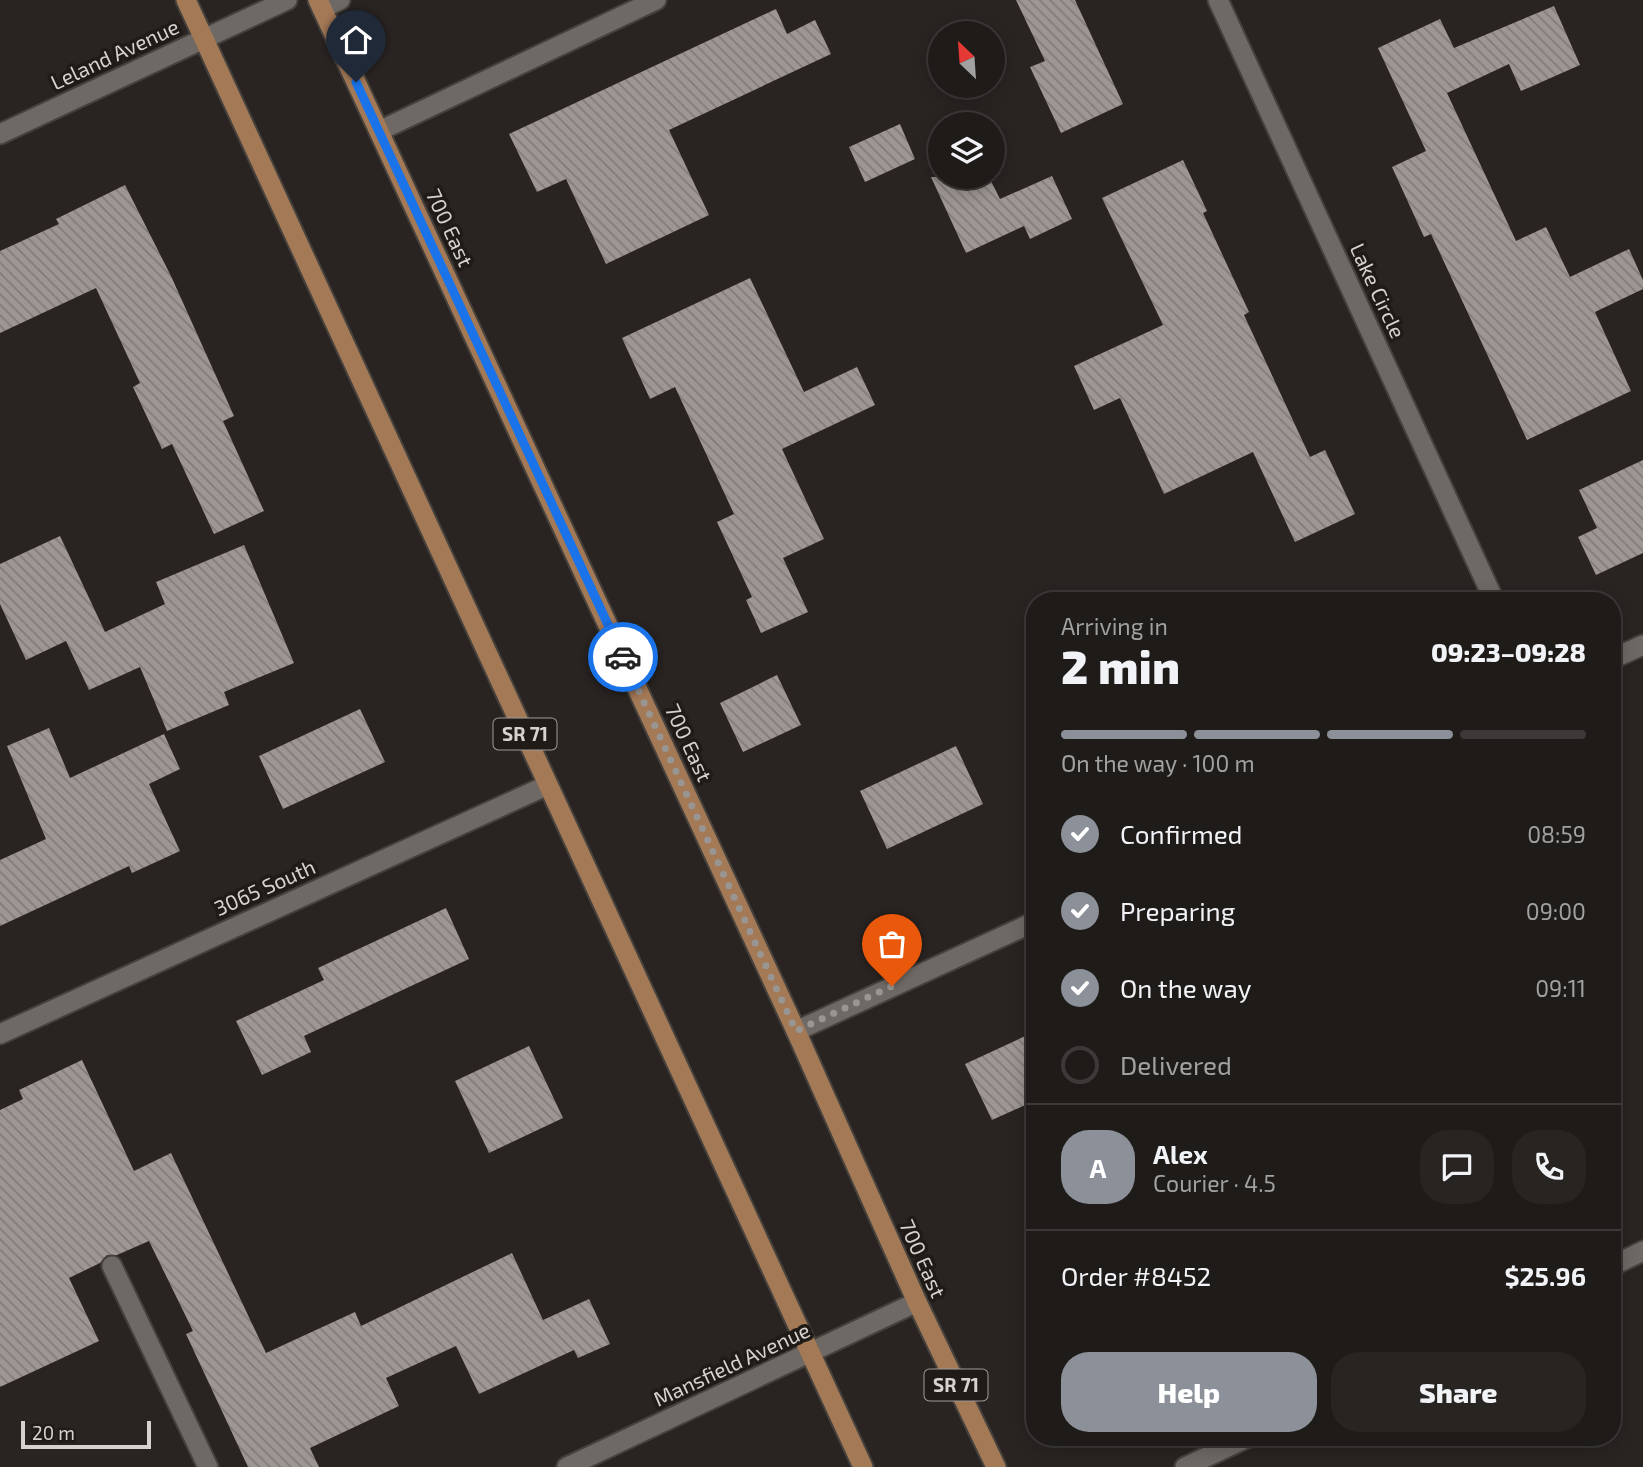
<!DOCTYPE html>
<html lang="en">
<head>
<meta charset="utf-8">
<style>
  body { margin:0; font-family:"Exo 2",sans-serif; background:#272422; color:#f1f3f6; height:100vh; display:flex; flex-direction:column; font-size:26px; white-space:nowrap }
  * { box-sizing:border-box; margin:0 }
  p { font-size:23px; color:#a1a1a2 }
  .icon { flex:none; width:38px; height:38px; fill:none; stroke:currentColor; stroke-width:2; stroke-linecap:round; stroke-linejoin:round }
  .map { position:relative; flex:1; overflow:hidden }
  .drawer { position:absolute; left:1026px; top:592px; width:595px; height:854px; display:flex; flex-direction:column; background:#1f1b19; border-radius:28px; box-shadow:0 4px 18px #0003,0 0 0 2px #3c3938 }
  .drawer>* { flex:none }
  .needle { width:46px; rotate:335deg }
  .controls { position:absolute; left:928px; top:21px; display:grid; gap:14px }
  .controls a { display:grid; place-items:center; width:77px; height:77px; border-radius:50%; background:#1f1b19; box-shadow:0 4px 18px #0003,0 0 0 2px #3c3938; font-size:35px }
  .scale { position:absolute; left:21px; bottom:18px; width:130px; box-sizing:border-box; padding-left:7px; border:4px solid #d6d2d0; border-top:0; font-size:19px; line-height:24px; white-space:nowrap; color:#d6d2d0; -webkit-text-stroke:5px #201b17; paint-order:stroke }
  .pin { position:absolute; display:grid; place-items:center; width:60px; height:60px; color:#fff; margin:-72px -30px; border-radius:50% 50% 50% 0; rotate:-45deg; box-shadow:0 0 7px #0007 }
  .pin .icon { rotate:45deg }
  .courier { position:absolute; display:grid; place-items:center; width:70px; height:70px; margin:-35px; border:5px solid #1a73e8; border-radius:50%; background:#fff; color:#222; box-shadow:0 2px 9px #0007 }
  .summary em { font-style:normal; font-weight:800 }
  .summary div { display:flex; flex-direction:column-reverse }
  .summary { display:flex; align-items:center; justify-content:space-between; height:119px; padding:0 35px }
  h1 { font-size:46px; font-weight:800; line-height:52px }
  .bar { display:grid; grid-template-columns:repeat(4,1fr); gap:10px 7px; align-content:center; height:84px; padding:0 35px }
  .bar i { height:9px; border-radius:5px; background:#3c3938 }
  .bar .on { background:#8c9099 }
  .bar p { grid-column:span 4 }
  .line { display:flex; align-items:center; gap:18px; padding:0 35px; border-top:2px solid #3c3938 }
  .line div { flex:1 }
  .round { display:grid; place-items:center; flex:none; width:74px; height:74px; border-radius:28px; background:#272422 }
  ol { padding:0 35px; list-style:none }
  li { display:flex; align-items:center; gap:21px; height:77px }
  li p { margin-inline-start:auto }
  li .icon { padding:7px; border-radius:50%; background:#8c9099; color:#fff; stroke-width:4 }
  li:last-child { color:#a1a1a2 }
  li i { width:38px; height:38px; border:4px solid #3c3938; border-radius:50% }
  .primary-button { display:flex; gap:14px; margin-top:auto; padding:14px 35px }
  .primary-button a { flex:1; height:80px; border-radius:28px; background:#8c9099; color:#fff; font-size:28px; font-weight:800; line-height:80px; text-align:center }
  .primary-button a+a { background:#272422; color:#f1f3f6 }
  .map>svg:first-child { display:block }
</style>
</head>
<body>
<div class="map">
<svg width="1643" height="1467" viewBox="0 0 1643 1467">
  <defs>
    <pattern id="building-back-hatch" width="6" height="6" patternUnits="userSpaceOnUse" patternTransform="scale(1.75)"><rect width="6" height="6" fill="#9d9692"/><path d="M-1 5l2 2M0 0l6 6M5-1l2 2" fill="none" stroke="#817c79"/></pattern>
  </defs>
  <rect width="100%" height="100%" fill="#292421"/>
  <!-- building -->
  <path fill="url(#building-back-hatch)" d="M 1016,0 L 1075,0 L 1123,104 L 1061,133 L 1030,67 L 1045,61 Z
    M 1554,6 L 1580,65 L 1521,91 L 1509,64 L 1447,93 L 1516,241 L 1546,227 L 1570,277 L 1629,249 L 1643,280 L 1643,289 L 1595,312 L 1631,391 L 1527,440 L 1431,234 L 1424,237 L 1392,167 L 1426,151 L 1378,48 L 1440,19 L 1454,48 Z
    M 776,9 L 787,34 L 815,20 L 831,54 L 669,130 L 709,215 L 606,264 L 566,179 L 537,192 L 509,134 Z
    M 900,124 L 915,159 L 865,182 L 849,147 Z
    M 1183,160 L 1207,211 L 1203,213 L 1249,312 L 1244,315 L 1310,457 L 1325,450 L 1355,514 L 1295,542 L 1253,452 L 1164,494 L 1120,398 L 1094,410 L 1074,366 L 1163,325 L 1102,198 Z
    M 1052,176 L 1072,219 L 1030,239 L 1024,226 L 966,253 L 931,177 L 989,177 L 1000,199 Z
    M 125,185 L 171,276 L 234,416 L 223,421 L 264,511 L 214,534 L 172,444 L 162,449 L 133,387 L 140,383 L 96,288 L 0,333 L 0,251 L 59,224 L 56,219 Z
    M 750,278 L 804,392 L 857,367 L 875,405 L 782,449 L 824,539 L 783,558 L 808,612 L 761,633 L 746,600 L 752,597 L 717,522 L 734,514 L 675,387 L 650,399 L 622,338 Z
    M 1643,460 L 1643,553 L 1596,575 L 1578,537 L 1597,528 L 1579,490 Z
    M 60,536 L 105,632 L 165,604 L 156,582 L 244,545 L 294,663 L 224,692 L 229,705 L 167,731 L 140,667 L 89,690 L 66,641 L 26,660 L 0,604 L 0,564 Z
    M 777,675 L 801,725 L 743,752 L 720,703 Z
    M 360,709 L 385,762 L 283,809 L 259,756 Z
    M 49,728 L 70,778 L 164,734 L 180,769 L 149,784 L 180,851 L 132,873 L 129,866 L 0,926 L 0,860 L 46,839 L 7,746 Z
    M 956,746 L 983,804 L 887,849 L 860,791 Z
    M 446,908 L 469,959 L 304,1036 L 311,1052 L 262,1075 L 236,1021 L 324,980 L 318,968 Z
    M 1034,1032 L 1034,1101 L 992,1120 L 965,1064 Z
    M 529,1046 L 563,1118 L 489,1153 L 455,1081 Z
    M 82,1060 L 134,1171 L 171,1153 L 266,1353 L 355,1312 L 361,1326 L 512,1253 L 543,1320 L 589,1299 L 610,1344 L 578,1358 L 574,1350 L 479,1394 L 456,1346 L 386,1378 L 399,1406 L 310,1448 L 319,1467 L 248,1467 L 186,1334 L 193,1331 L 149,1241 L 117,1255 L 107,1255 L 100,1263 L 69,1278 L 99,1341 L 0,1387 L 0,1110 L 23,1099 L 19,1090 Z"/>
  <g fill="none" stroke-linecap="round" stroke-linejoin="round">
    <!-- service casing -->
    <g stroke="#45413d" stroke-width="23">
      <path id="service" d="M 322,9 L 340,0
        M 379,131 L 656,0
        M 112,1266 L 208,1467"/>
    </g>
    <!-- minor casing -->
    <g stroke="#45413d" stroke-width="23">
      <path id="minor" d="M 1218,0 L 1494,600
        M 0,134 L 287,0
        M 1612,659 L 1643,645
        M 796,1031 L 1034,922
        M 0,1034 L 548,785
        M 1612,1266 L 1643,1251
        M 567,1467 L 917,1302
        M 1185,1467 L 1249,1437"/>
    </g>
    <!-- primary casing -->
    <g stroke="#45413d" stroke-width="23">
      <path id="primary" d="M 186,0 L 863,1467
        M 318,0 L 796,1031 L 917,1302 L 996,1467"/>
    </g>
    <!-- service -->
    <use href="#service" stroke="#6f6965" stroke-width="19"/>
    <!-- minor -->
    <use href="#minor" stroke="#6f6965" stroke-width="19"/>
    <!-- primary -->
    <use href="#primary" stroke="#a37956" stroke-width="19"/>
  </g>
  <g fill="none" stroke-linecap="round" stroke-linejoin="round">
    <!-- done -->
    <path stroke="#999593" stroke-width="7" stroke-dasharray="0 12.6" d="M 623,657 L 796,1031 L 892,986"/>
    <!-- route -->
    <path stroke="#1a73e8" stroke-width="9" d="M 356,82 L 623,657"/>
  </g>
  <g text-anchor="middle" stroke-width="7" stroke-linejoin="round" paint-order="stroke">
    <!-- shield labels -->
    <g fill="#201b17" stroke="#9f9b98" stroke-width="2">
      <rect x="493.5" y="718.5" width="63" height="31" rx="5"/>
      <rect x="924.5" y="1369.5" width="63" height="31" rx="5"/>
    </g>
    <g font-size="19" font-weight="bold" fill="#d6d2d0">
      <text x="525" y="741">SR 71</text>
      <text x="956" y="1392">SR 71</text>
    </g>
    <!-- street labels -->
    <g font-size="21" fill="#d6d2d0" stroke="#201b17">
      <text transform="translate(115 55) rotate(-25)" y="7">Leland Avenue</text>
      <text transform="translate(449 228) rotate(65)" y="7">700 East</text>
      <text transform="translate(1377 291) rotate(65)" y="7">Lake Circle</text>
      <text transform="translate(688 743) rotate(65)" y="7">700 East</text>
      <text transform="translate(265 888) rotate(-24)" y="7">3065 South</text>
      <text transform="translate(922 1259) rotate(66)" y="7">700 East</text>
      <text transform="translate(732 1365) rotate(-25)" y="7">Mansfield Avenue</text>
    </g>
  </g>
</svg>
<div class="controls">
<a><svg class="needle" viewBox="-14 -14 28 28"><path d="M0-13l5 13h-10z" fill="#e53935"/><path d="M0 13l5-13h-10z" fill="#a1a1a2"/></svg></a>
<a><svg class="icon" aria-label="layers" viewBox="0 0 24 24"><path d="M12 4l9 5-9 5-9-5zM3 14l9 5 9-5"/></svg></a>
</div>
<div class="scale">20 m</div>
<div class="pin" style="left:892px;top:986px;background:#ea580c"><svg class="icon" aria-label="bag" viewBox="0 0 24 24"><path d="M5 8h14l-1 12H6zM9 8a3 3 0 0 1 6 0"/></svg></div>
<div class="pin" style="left:356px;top:82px;background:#1f2937"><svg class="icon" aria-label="home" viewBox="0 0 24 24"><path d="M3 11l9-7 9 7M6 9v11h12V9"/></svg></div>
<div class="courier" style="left:623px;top:657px"><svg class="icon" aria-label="car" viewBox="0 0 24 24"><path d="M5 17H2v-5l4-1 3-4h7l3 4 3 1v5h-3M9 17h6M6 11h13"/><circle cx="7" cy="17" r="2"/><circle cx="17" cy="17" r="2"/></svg></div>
<section class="drawer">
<div class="summary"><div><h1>2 min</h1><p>Arriving in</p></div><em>09:23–09:28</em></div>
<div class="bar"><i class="on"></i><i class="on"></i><i class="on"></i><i></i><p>On the way · 100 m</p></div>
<ol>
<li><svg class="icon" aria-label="check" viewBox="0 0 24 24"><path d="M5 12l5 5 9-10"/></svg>Confirmed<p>08:59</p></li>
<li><svg class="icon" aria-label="check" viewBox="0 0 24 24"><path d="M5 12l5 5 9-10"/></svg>Preparing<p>09:00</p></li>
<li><svg class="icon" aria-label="check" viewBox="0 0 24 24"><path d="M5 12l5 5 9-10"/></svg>On the way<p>09:11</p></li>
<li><i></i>Delivered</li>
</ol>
<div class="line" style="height:126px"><b class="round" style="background:#8c9099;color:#fff">A</b><div><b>Alex</b><p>Courier · 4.5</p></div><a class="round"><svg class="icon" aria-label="chat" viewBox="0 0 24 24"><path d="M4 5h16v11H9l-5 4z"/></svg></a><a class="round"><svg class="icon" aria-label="phone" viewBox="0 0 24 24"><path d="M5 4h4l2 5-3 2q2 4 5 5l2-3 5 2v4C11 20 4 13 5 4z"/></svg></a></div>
<div class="line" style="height:91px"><div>Order #8452</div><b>$25.96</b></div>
<div class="primary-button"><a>Help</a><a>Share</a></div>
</section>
</div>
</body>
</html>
